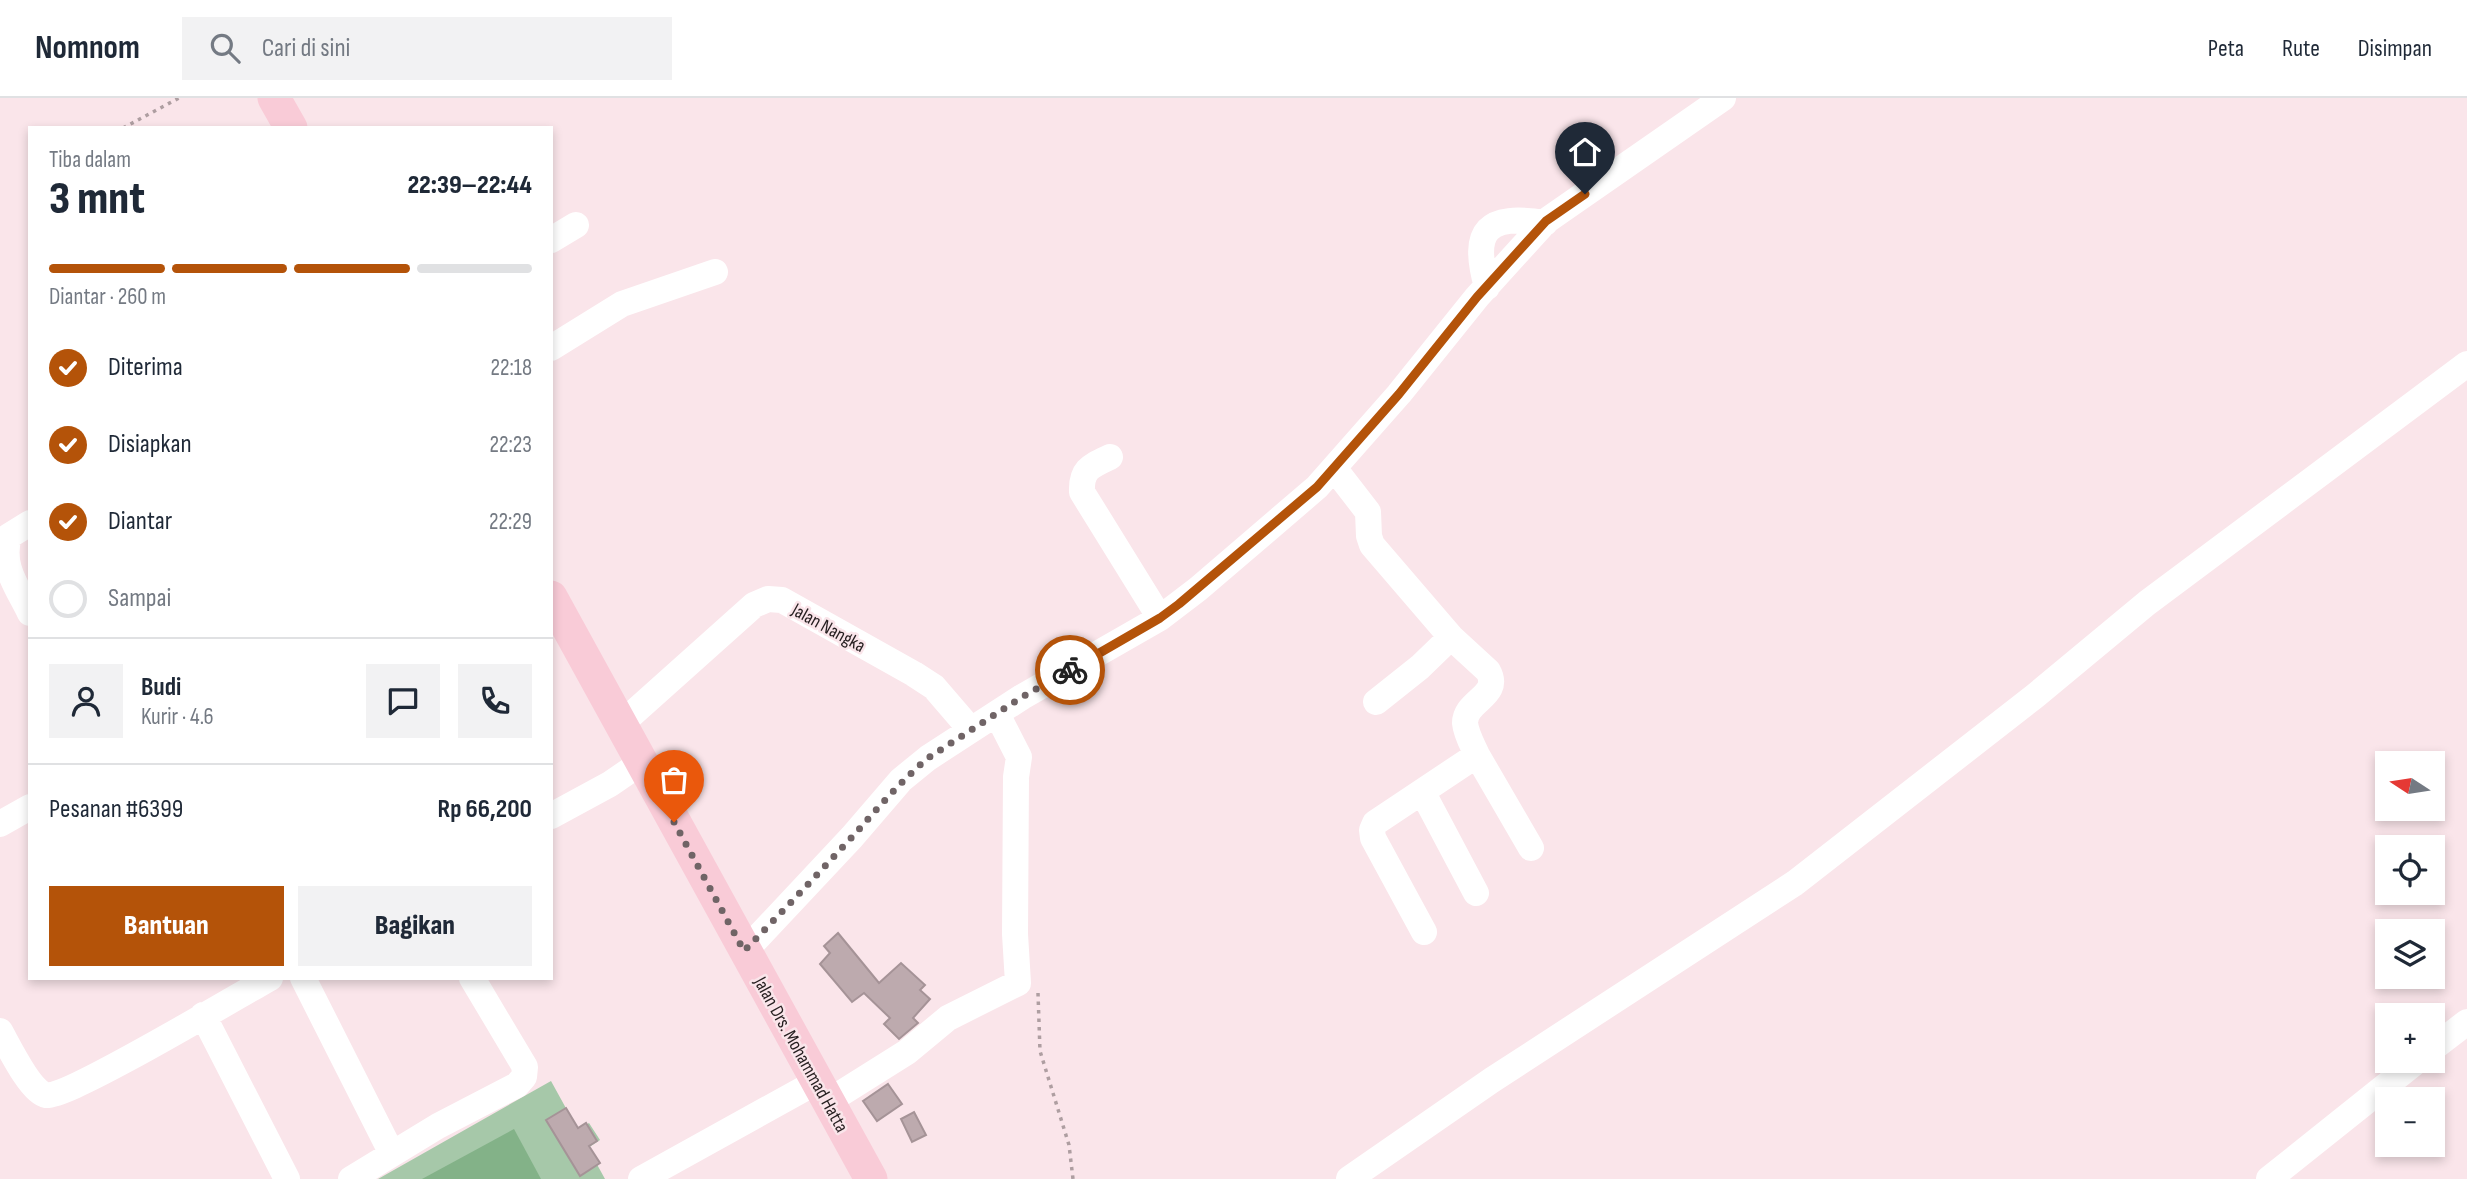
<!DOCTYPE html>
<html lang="id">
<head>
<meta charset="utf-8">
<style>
  body { margin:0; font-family:"Sofia Sans Condensed",sans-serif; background:#f2f2f3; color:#1f2937; height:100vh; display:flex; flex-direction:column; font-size:26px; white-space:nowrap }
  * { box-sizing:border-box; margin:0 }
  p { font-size:23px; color:#747a83 }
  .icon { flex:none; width:38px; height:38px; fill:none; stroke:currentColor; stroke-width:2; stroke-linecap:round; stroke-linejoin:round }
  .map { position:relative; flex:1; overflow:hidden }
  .sheet { position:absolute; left:28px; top:28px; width:525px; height:854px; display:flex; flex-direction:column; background:#fff; border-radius:0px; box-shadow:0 4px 10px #0003 }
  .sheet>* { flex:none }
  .needle { width:46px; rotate:282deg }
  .fabs { position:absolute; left:2375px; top:653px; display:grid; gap:14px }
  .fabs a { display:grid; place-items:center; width:70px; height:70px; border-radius:0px; background:#fff; box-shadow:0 4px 10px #0003; font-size:35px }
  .pin { position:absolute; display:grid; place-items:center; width:60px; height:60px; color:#fff; margin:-72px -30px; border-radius:50% 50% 50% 0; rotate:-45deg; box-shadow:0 0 7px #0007 }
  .pin .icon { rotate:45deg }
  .courier { position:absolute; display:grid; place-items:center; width:70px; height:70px; margin:-35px; border:5px solid #b45309; border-radius:50%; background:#fff; color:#222; box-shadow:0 2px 9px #0007 }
  .headline em { font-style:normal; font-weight:800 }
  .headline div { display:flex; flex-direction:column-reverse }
  .headline { display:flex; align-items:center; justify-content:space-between; height:119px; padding:0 21px }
  h1 { font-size:46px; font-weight:800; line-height:52px }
  .bar { display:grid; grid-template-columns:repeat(4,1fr); gap:10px 7px; align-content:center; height:84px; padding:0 21px }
  .bar i { height:9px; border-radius:5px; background:#e0e1e3 }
  .bar .selected { background:#b45309 }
  .bar p { grid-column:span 4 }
  .line { display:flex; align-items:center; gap:18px; padding:0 21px; border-top:2px solid #e0e1e3 }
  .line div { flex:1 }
  .round { display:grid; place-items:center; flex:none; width:74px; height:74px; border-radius:0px; background:#f2f2f3 }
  ol { padding:0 21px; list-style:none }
  li { display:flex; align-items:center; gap:21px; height:77px }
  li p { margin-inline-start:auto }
  li .icon { padding:7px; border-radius:50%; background:#b45309; color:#fff; stroke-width:4 }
  li:last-child { color:#747a83 }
  li i { width:38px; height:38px; border:4px solid #e0e1e3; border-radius:50% }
  .cta { display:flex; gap:14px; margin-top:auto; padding:14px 21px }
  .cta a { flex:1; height:80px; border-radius:0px; background:#b45309; color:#fff; font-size:28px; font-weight:800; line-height:80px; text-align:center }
  .cta a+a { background:#f2f2f3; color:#1f2937 }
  header { display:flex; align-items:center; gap:42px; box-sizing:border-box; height:98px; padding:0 35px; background:#fff; border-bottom:2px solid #e0e1e3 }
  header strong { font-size:33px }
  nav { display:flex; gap:38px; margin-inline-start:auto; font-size:24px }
  .search { width:490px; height:63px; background:#f2f2f3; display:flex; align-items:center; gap:18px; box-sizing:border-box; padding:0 24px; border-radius:0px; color:#747a83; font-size:26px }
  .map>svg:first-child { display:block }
</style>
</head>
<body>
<header>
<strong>Nomnom</strong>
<div class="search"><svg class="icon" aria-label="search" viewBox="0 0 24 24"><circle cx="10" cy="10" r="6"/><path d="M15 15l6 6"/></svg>Cari di sini</div>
<nav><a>Peta</a><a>Rute</a><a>Disimpan</a></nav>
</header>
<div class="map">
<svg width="2467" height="1081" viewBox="0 0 2467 1081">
  <rect width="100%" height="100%" fill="#fae5ea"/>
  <!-- green -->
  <path fill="#a6c8a9" d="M 551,983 L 578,1032 L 589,1025 L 600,1042 L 588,1050 L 605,1081 L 378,1081 Z"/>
  <!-- water -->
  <path fill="#83b288" d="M 514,1031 L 541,1081 L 422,1081 Z"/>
  <!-- building -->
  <path fill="#bdaaae" stroke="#a59397" stroke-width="2" d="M 838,835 L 879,885 L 901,865 L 925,887 L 920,892 L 930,901 L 913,920 L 918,925 L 899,941 L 884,926 L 890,920 L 864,895 L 852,904 L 820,866 L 830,855 L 824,848 Z
    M 888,986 L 902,1006 L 877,1023 L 863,1003 Z
    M 566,1010 L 578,1030 L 586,1025 L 597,1043 L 589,1048 L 600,1065 L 580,1078 L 546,1022 Z
    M 914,1014 L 926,1037 L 912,1044 L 901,1021 Z"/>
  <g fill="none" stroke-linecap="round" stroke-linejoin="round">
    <!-- path -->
    <path stroke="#ae9ea1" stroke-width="3.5" stroke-dasharray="3.5 5" stroke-linecap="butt" d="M 123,30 L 179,0
      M 1038,895 L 1040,953 L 1069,1047 L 1073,1081"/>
    <!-- minor -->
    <path stroke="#fff" stroke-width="26" d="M 551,142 L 576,127
      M 1487,189 C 1471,131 1487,116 1545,125
      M 551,250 L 622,206 L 715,174
      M 1110,359 C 1091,368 1081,371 1082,394 L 1160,520
      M 1334,370 L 1368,414 L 1369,438 L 1372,447 L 1451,539 L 1488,573 C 1502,598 1465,602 1465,625 C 1466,636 1473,648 1477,657
      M 30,425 L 9,438 C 0,468 17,488 30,515
      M 1376,604 L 1420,569 L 1451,539
      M 621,626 L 754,507 L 768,501 L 782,502 L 914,576 L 934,589 L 971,632
      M 1423,695 L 1476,795
      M 551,718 L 610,686 L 642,664
      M 0,726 L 30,709
      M 1424,834 L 1373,740 L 1372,732 L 1375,725 L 1477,657 L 1531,750
      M 745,853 L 852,739 L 901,682 L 928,660 L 1022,599 L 1160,520 L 1198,491 L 1317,389 L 1399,296 L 1477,199 L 1546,123 L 1723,0
      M 303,880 L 392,1056 L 351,1081
      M 203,917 L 287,1081
      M 0,933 C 8,947 31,995 46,997 C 68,1000 239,897 270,880
      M 2432,951 L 2467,924
      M 829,1003 L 907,954 L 948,920 L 1018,885 L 1015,836 L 1016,679 L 1019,659 L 997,616
      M 392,1056 L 438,1028 L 517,987 L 524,979 L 525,969 L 472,880
      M 641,1081 L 818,983
      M 1349,1081 L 1492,982 L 1795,785 L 2035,598 L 2147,505 L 2467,266
      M 2269,1081 L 2418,962"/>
    <!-- major -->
    <path stroke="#f9cbd7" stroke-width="33" d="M 274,0 L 291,30
      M 551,499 L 871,1081"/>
  </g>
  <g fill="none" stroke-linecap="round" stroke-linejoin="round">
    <!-- done -->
    <path stroke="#706466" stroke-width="7" stroke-dasharray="0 12.6" d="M 674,724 L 744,853 C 781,815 817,777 853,738 C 877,711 900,684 928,660 L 1022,599 L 1070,572"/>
    <!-- route -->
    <path stroke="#b45309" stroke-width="9" d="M 1070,572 L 1160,520 L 1179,506 L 1317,389 L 1399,296 L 1477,199 L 1546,123 L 1585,96"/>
  </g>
  <g text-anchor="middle" stroke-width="5" stroke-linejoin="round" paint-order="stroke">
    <!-- street labels -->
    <g font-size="19" fill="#251e1f" stroke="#fae5ea">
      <text transform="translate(829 529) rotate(29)" y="7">Jalan Nangka</text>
      <text transform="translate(802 956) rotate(61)" y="7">Jalan Drs. Mohammad Hatta</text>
    </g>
  </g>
</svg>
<div class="fabs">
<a><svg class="needle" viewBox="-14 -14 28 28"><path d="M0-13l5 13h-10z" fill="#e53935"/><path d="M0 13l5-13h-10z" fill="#747a83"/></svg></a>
<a><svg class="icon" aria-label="locate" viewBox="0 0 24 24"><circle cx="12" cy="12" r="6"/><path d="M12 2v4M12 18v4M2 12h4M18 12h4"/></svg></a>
<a><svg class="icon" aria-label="layers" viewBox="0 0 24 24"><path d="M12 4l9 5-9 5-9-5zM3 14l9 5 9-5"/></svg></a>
<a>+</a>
<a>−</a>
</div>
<div class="pin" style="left:674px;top:724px;background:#ea580c"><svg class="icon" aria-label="bag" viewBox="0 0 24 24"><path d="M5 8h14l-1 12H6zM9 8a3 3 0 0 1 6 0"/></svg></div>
<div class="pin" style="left:1585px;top:96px;background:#1f2937"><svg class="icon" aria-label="home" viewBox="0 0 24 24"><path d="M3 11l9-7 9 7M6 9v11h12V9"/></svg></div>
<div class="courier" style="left:1070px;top:572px"><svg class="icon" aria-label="bike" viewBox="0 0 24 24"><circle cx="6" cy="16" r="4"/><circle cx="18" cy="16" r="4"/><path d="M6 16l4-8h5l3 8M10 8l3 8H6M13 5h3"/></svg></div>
<section class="sheet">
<div class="headline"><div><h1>3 mnt</h1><p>Tiba dalam</p></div><em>22:39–22:44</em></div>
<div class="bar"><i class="selected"></i><i class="selected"></i><i class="selected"></i><i></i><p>Diantar · 260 m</p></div>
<ol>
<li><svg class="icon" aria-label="check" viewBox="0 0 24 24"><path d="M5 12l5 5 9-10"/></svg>Diterima<p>22:18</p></li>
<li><svg class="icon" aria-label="check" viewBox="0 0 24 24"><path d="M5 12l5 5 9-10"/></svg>Disiapkan<p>22:23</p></li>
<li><svg class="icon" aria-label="check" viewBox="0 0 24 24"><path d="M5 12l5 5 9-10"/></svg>Diantar<p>22:29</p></li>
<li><i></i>Sampai</li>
</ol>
<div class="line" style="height:126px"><a class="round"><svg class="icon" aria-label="person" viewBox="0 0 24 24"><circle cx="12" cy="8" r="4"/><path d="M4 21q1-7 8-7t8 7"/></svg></a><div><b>Budi</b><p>Kurir · 4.6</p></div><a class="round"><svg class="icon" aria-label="chat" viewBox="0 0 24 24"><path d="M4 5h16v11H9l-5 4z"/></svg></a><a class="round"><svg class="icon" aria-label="phone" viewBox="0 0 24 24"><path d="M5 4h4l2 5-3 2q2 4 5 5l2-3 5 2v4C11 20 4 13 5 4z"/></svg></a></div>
<div class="line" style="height:91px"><div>Pesanan #6399</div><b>Rp 66,200</b></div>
<div class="cta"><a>Bantuan</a><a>Bagikan</a></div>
</section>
</div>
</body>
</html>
